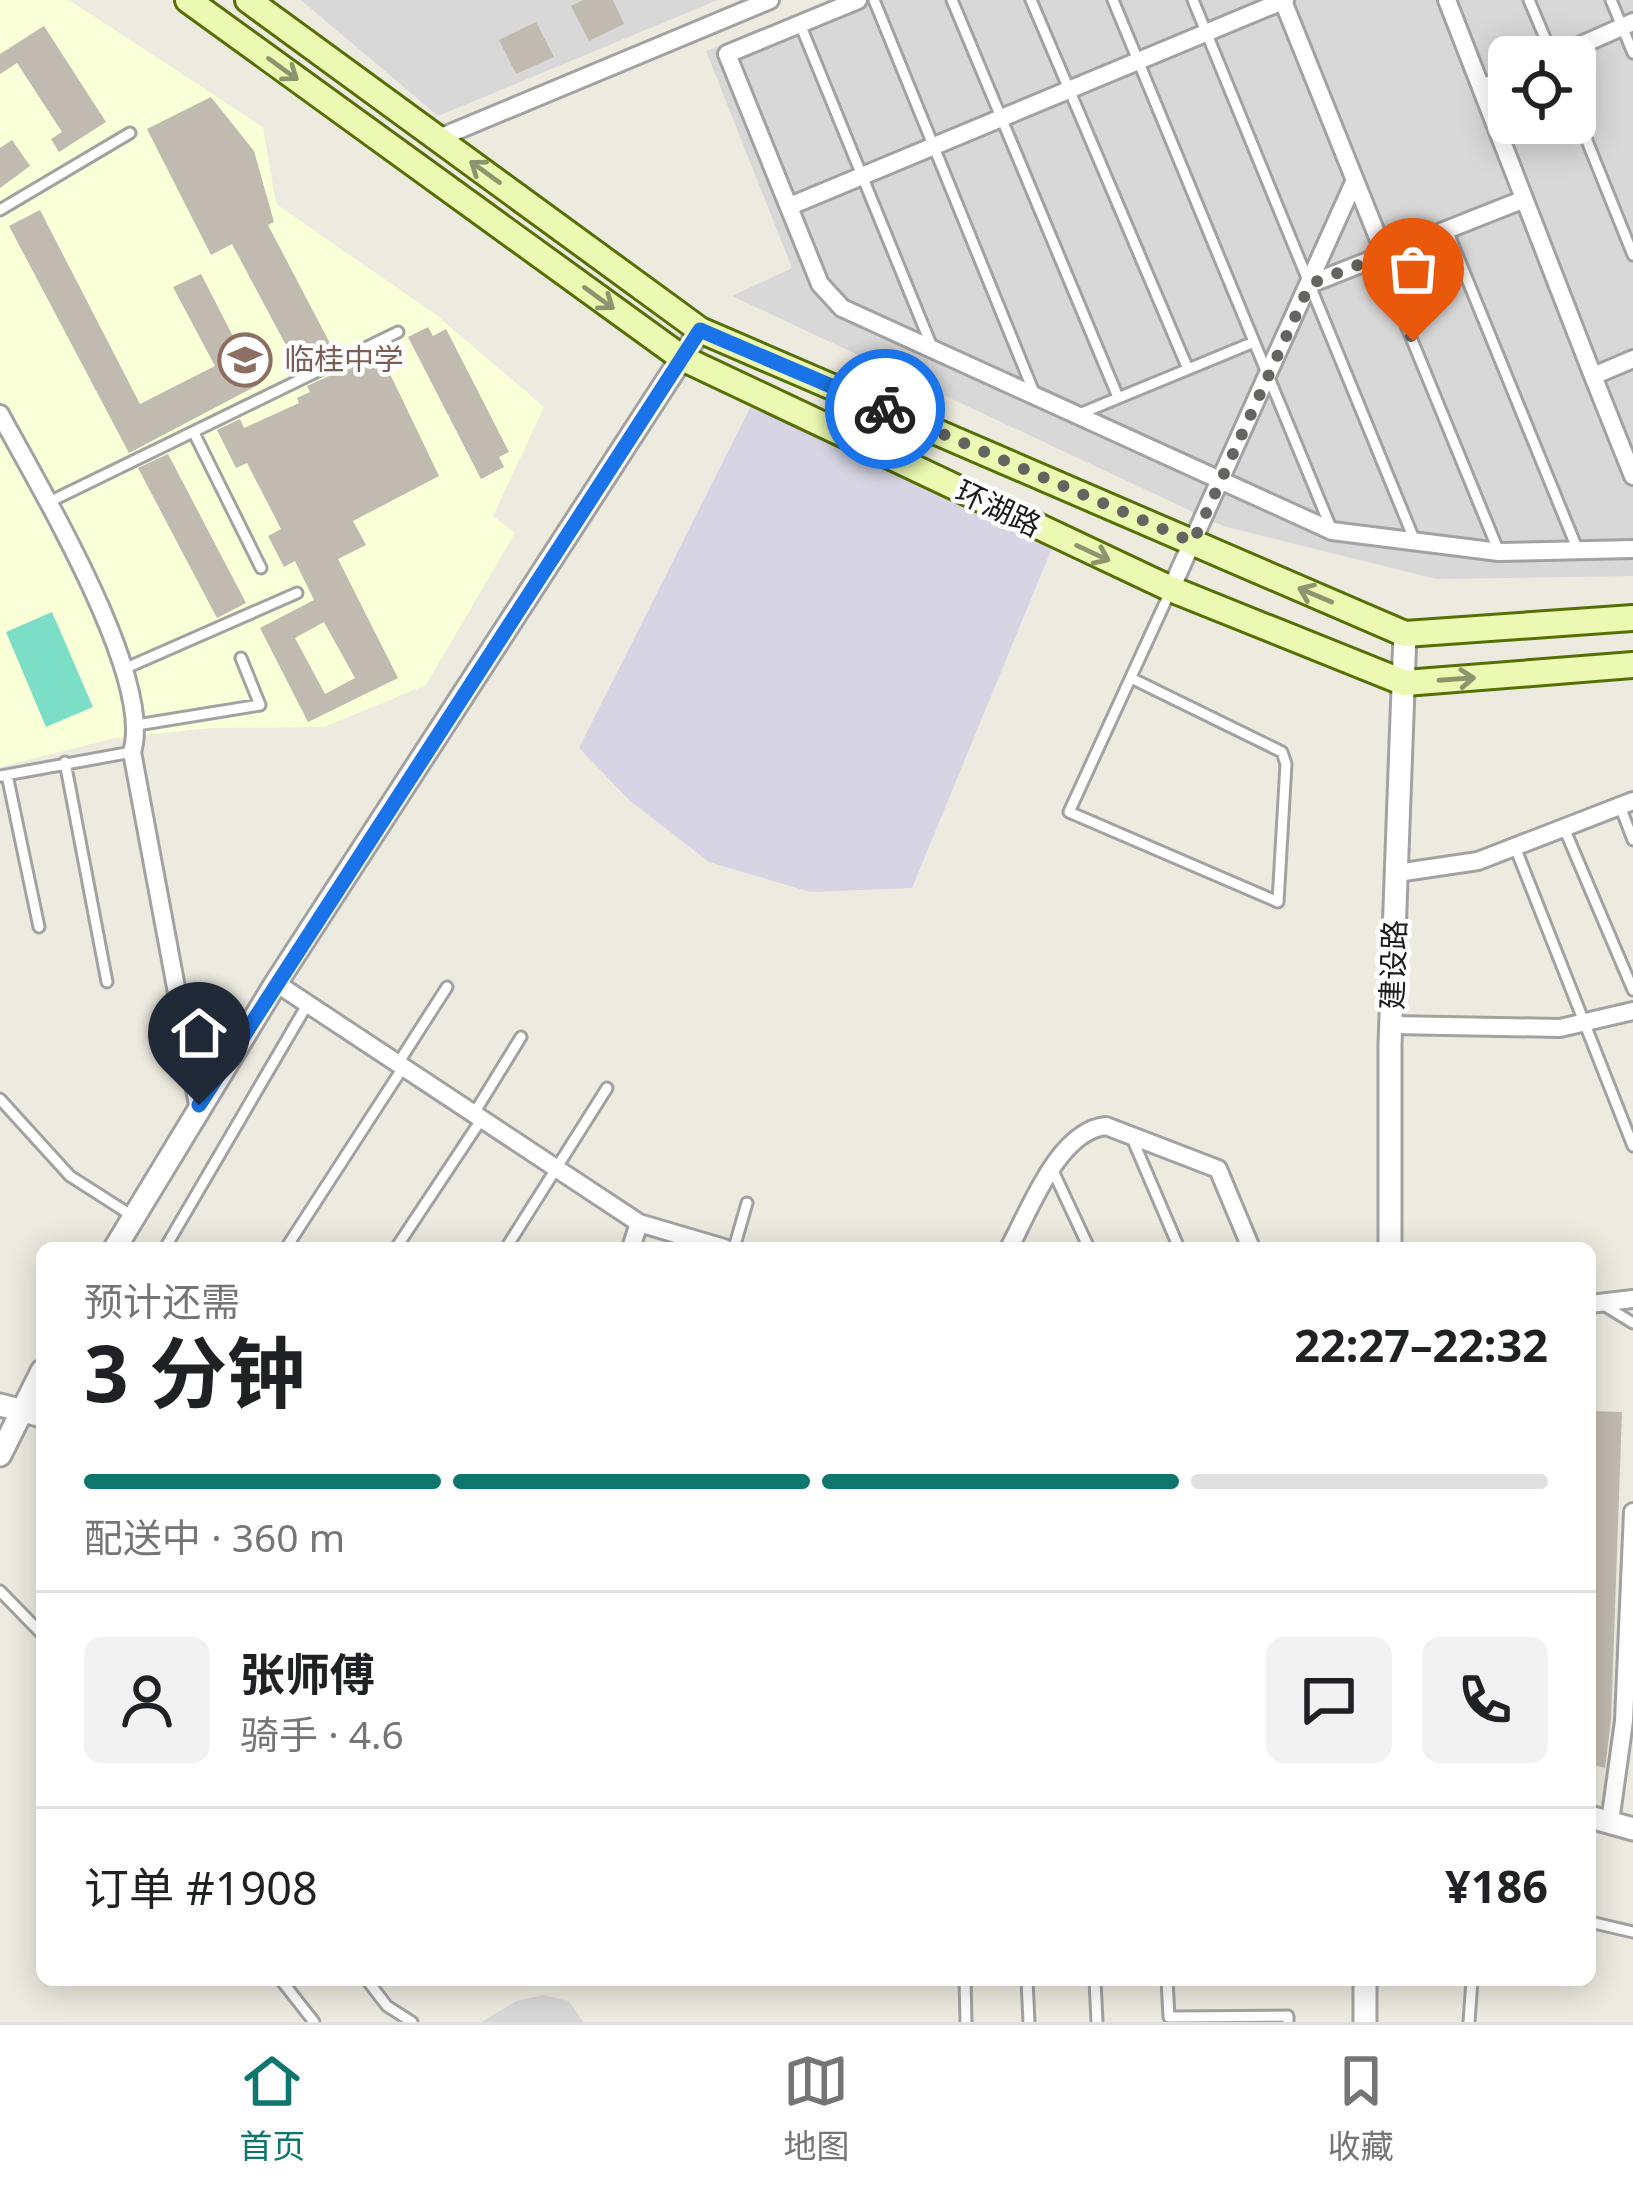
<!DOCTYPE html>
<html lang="zh">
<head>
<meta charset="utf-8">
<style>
  body { margin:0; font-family:"Noto Sans","Noto Sans SC",sans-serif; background:#f2f2f2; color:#202124; height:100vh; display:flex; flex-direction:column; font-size:45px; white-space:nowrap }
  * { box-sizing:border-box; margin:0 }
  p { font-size:39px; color:#757577 }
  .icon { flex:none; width:66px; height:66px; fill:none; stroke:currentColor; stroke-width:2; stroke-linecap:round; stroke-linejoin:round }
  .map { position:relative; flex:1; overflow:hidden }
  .panel { position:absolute; left:36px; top:1242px; width:1560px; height:744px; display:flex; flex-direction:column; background:#fff; border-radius:18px; box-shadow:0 6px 30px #0003 }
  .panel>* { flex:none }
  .controls { position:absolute; left:1488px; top:36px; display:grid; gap:24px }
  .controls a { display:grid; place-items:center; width:108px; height:108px; border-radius:18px; background:#fff; box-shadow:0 6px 30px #0003; font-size:60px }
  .pin { position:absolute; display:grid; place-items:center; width:102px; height:102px; color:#fff; margin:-123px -51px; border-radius:50% 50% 50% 0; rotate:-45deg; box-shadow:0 0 12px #0007 }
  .pin .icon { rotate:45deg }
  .courier { position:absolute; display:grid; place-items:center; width:120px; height:120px; margin:-60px; border:9px solid #1a73e8; border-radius:50%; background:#fff; color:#222; box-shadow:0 3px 15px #0007 }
  .headline em { font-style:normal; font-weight:700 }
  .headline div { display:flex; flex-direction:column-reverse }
  .headline { display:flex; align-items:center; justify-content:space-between; height:204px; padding:0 48px }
  h1 { font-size:78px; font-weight:700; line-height:90px }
  .bar { display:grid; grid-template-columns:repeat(4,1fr); gap:18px 12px; align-content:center; height:144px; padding:0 48px }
  .bar i { height:15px; border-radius:9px; background:#e0e0e0 }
  .bar .active { background:#0f766e }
  .bar p { grid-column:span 4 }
  .line { display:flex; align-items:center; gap:30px; padding:0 48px; border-top:3px solid #e0e0e0 }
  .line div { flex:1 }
  .round { display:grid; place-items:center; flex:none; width:126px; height:126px; border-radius:18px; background:#f2f2f2 }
  .dock { display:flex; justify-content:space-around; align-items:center; height:168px; border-top:3px solid #e0e0e0; background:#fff; font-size:33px; color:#757577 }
  .dock a { display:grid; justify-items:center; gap:6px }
  .dock .active { color:#0f766e }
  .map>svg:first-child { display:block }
</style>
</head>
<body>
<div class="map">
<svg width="1633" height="2022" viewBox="0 0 1633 2022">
  <rect width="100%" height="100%" fill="#edebe0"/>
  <!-- residential -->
  <path fill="#d9d8d8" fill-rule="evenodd" d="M 301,0 L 718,0 L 438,116 Z
    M 831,0 L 1633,0 L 1633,576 L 1436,579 L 1223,526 L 732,296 L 792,268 L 706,51 ZM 1509,57 L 1575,57 L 1575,123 L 1509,123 Z
    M 543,1995 L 569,2001 L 583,2022 L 482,2022 L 516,2001 Z"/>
  <!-- education -->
  <path fill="#f9ffd7" d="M 0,0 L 69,0 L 263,127 L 276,204 L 435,314 L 544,407 L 493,516 L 515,533 L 426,685 L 324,727 L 212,728 L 115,738 L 0,767 Z"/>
  <!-- pitch -->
  <path fill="#7ddec7" d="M 52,612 L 93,707 L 46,727 L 6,632 Z"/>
  <!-- plaza -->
  <path fill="#d7d5e3" d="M 756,396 L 1057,536 L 912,888 L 810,892 L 709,862 L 629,800 L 579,748 Z"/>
  <!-- building -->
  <path fill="#c1bab0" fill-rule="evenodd" d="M 583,0 L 613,0 L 624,24 L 589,41 L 571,6 Z
    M 536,22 L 554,57 L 516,74 L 499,40 Z
    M 44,26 L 106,122 L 59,152 L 51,139 L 62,132 L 17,63 L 0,74 L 0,54 Z
    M 211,97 L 254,151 L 274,222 L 268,225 L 335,353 L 299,370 L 232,244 L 211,255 L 147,129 Z
    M 12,140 L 30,166 L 0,188 L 0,148 Z
    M 40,210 L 140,404 L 215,366 L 173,287 L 201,274 L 258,385 L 129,453 L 9,226 Z
    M 428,327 L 433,336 L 446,329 L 509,452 L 499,457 L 504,467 L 481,479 L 408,337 Z
    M 380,353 L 439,476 L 353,521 L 366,545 L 338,559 L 398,678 L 308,722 L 260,628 L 314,600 L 295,561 L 284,567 L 268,536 L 281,529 L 247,463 L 236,468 L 217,430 L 240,419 L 244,428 L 299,403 L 297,398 L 310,392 L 307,386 ZM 324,622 L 355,678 L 325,694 L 295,638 Z
    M 168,454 L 246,603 L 217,618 L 138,468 Z
    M 1590,1411 L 1622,1412 L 1611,1720 L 1605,1768 L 1590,1764 Z"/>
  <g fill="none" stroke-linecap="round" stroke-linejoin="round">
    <!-- service casing -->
    <g stroke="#a2a2a2" stroke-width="15">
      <path id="service" d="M 874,0 L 1035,395
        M 952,0 L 1118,397
        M 1031,0 L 1188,369
        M 1113,0 L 1331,528
        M 1193,0 L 1414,539
        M 1529,0 L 1553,57
        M 1611,0 L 1633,53
        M 800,24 L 932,347
        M 1575,111 L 1633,255
        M 0,210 L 130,133
        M 1447,230 L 1579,553
        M 1378,257 L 1499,552
        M 1077,415 L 1254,342
        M 194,433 L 261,568
        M 47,503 L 398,332
        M 126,668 L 297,593
        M 1133,679 L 1282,752 L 1286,764 L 1278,902 L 1069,812 L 1170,592
        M 137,725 L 260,705 L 241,658
        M 65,762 L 107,982
        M 7,775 L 39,927
        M 0,776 L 132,752
        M 1620,806 L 1633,840
        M 1564,828 L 1633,990
        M 1515,847 L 1633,1146
        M 397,1065 L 447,987
        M 0,1099 L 70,1176 L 134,1217
        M 473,1115 L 521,1037
        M 1132,1138 L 1179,1248
        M 1053,1171 L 1089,1248
        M 165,1248 L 307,1005
        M 286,1248 L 402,1069
        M 396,1248 L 481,1120
        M 506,1248 L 607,1088
        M 734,1248 L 747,1203
        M 1602,1304 L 1633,1323
        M 0,1591 L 42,1634
        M 1590,1922 L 1633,1932
        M 281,1980 L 314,2022
        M 367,1980 L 387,2006 L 412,2022
        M 965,1980 L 966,2022
        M 1027,1980 L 1029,2022
        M 1095,1980 L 1097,2022
        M 1167,1980 L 1169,2017 L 1288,2016 L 1288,2022
        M 1469,2022 L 1472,1980"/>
    </g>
    <!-- minor casing -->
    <g stroke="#a2a2a2" stroke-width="22">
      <path id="minor" d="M 858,0 L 727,54 L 820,284 L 842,308 L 1332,531 L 1499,552 L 1633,549
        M 1447,0 L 1593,376
        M 1283,1 L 1385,255
        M 1554,57 L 1633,22
        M 1482,88 L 1509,76
        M 439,138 L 770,0
        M 790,206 L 1285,0
        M 1310,284 L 1522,200
        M 1633,359 L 1593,376 L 1633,476
        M 0,414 C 38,485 155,678 132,752 L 198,1105
        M 1171,589 L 1355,180
        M 1397,873 L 1478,861 L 1633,801
        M 276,983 L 639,1223 L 724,1248
        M 1392,1025 L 1560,1028 L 1633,1011
        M 631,1248 L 639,1223
        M 1009,1248 C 1030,1210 1058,1131 1106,1126 L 1218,1169 L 1251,1248
        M 1590,1304 L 1633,1299
        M 1610,1822 L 1624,1721 L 1633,1512"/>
    </g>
    <!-- tertiary casing -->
    <g stroke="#a2a2a2" stroke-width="27">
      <path id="tertiary" d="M 115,1248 L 276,983 L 700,330
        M 1390,1248 L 1390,1044 L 1405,634
        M 0,1405 L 42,1416
        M 0,1455 L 42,1371
        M 1590,1817 L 1633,1829
        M 1365,1980 L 1365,2022"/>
    </g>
    <!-- secondary casing -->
    <g stroke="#547004" stroke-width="30">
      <path id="secondary" d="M 188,0 L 682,358 L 1171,589 L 1405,683 L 1633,665
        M 248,0 L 700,330 L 1405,634 L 1633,618"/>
    </g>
    <!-- service -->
    <use href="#service" stroke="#fff" stroke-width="9"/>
    <!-- minor -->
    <use href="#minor" stroke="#fff" stroke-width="16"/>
    <!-- tertiary -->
    <use href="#tertiary" stroke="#fff" stroke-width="21"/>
    <!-- secondary -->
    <use href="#secondary" stroke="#ebf9b2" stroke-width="24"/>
  </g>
  <!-- one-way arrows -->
  <defs><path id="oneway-shaft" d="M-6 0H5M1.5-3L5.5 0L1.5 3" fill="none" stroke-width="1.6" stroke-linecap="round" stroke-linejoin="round" transform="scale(3)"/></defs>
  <g stroke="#8d956e">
    <use href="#oneway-shaft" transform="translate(283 69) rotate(36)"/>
    <use href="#oneway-shaft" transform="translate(485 172) rotate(-144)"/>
    <use href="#oneway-shaft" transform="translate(599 298) rotate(36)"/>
    <use href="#oneway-shaft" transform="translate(1093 553) rotate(25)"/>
    <use href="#oneway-shaft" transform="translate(1315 595) rotate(-157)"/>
    <use href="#oneway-shaft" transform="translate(1457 679) rotate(-4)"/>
  </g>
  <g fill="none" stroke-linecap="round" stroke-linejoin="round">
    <!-- done -->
    <path stroke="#646460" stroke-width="12" stroke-dasharray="0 21.6" d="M 885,409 L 1193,542 L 1310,284 L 1378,257 L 1413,341"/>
    <!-- route -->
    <path stroke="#1a73e8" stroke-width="15" d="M 199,1105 L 700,330 L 885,409"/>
  </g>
  <!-- icons -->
  <defs>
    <g id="school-ring" transform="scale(2.7)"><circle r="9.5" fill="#fff" stroke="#8d6e63" stroke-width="1.5"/><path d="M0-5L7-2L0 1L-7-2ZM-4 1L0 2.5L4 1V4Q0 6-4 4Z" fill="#8d6e63"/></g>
  </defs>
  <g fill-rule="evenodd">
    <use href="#school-ring" x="245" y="360"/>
  </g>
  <g text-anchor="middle" stroke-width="9" stroke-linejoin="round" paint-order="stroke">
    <!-- education labels -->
    <g font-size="30" fill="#785e54" stroke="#fff" text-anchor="start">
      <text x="284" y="370">临桂中学</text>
    </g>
    <!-- street labels -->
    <g font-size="30" fill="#1b1b1b" stroke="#fff">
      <text transform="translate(998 509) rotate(25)" y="10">环湖路</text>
      <text transform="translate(1394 965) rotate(-88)" y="10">建设路</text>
    </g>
  </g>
</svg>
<div class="controls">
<a><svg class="icon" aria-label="locate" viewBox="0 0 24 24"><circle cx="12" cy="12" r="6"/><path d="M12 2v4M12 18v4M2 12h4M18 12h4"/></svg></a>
</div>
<div class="pin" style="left:1413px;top:341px;background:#ea580c"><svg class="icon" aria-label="bag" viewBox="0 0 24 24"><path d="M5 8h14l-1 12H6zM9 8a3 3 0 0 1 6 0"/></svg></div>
<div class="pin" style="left:199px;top:1105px;background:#1f2937"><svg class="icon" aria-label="home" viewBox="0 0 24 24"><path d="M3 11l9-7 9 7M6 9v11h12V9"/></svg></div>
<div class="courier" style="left:885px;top:409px"><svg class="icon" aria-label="bike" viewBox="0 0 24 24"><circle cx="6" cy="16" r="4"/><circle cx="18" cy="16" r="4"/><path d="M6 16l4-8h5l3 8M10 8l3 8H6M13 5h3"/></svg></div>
<section class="panel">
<div class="headline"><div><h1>3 分钟</h1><p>预计还需</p></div><em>22:27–22:32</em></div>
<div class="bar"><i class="active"></i><i class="active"></i><i class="active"></i><i></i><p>配送中 · 360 m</p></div>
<div class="line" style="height:216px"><a class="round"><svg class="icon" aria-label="person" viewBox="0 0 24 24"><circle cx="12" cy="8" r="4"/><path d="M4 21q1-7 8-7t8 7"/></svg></a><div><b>张师傅</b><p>骑手 · 4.6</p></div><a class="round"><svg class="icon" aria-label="chat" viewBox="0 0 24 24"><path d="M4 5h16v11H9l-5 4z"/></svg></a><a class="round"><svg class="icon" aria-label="phone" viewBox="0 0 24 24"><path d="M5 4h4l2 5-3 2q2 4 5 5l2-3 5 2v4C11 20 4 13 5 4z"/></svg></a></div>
<div class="line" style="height:156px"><div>订单 #1908</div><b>¥186</b></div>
</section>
</div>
<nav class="dock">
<a class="active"><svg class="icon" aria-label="home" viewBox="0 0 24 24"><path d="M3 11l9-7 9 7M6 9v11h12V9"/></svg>首页</a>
<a><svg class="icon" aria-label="map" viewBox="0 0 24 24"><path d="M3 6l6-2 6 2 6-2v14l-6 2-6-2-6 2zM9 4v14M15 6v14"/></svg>地图</a>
<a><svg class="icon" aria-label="saved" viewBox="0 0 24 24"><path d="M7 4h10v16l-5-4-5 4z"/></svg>收藏</a>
</nav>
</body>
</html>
